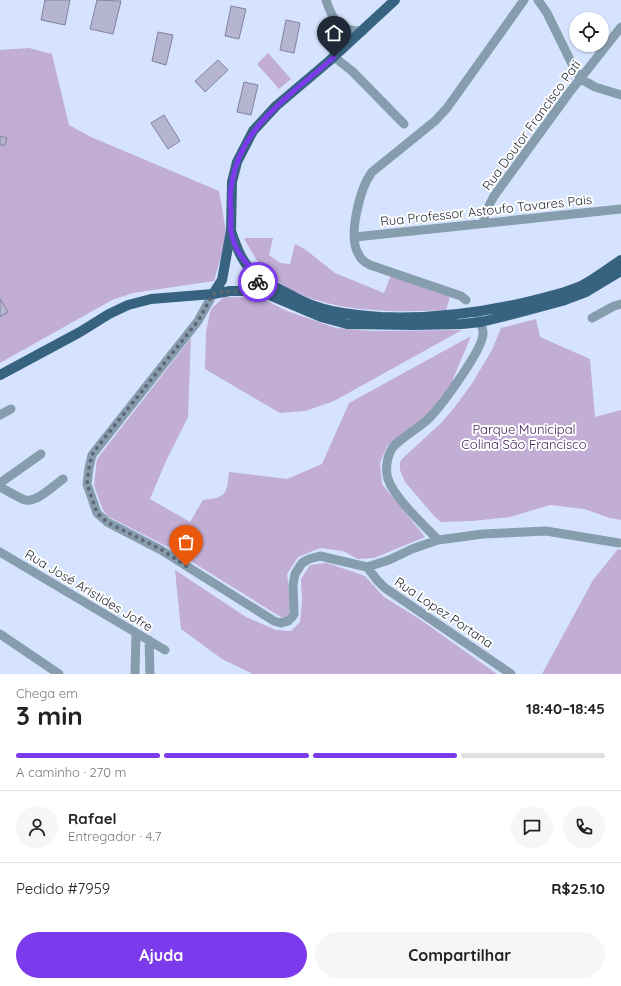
<!DOCTYPE html>
<html lang="pt">
<head>
<meta charset="utf-8">
<style>
  body { margin:0; font-family:Quicksand,sans-serif; background:#f6f6f6; color:#222; height:100vh; display:flex; flex-direction:column; font-size:15px; white-space:nowrap }
  * { box-sizing:border-box; margin:0 }
  p { font-size:13px; color:#767676 }
  .icon { flex:none; width:22px; height:22px; fill:none; stroke:currentColor; stroke-width:2; stroke-linecap:round; stroke-linejoin:round }
  .map { position:relative; height:674px; overflow:hidden }
  .panel { display:flex; flex-direction:column; background:#fff; flex:1 }
  .panel>* { flex:none }
  .fabs { position:absolute; left:569px; top:12px; display:grid; gap:8px }
  .fabs a { display:grid; place-items:center; width:40px; height:40px; border-radius:50%; background:#fff; box-shadow:0 1px 3px #0004; font-size:20px }
  .pin { position:absolute; display:grid; place-items:center; width:34px; height:34px; color:#fff; margin:-41px -17px; border-radius:50% 50% 50% 0; rotate:-45deg; box-shadow:0 0 4px #0007 }
  .pin .icon { rotate:45deg }
  .courier { position:absolute; display:grid; place-items:center; width:40px; height:40px; margin:-20px; border:3px solid #7c3aed; border-radius:50%; background:#fff; color:#222; box-shadow:0 1px 5px #0007 }
  .summary em { font-style:normal; font-weight:700 }
  .summary div { display:flex; flex-direction:column-reverse }
  .summary { display:flex; align-items:center; justify-content:space-between; height:68px; padding:0 16px }
  h1 { font-size:26px; font-weight:700; line-height:30px }
  .bar { display:grid; grid-template-columns:repeat(4,1fr); gap:6px 4px; align-content:center; height:48px; padding:0 16px }
  .bar i { height:5px; border-radius:3px; background:#e0e0e0 }
  .bar .selected { background:#7c3aed }
  .bar p { grid-column:span 4 }
  .line { display:flex; align-items:center; gap:10px; padding:0 16px; border-top:1px solid #e0e0e0 }
  .line div { flex:1 }
  .round { display:grid; place-items:center; flex:none; width:42px; height:42px; border-radius:21px; background:#f6f6f6 }
  .primary-button { display:flex; gap:8px; margin-top:auto; padding:8px 16px }
  .primary-button a { flex:1; height:46px; border-radius:24px; background:#7c3aed; color:#fff; font-size:16px; font-weight:700; line-height:46px; text-align:center }
  .primary-button a+a { background:#f6f6f6; color:#222 }
  .map>svg:first-child { display:block }
</style>
</head>
<body>
<div class="map">
<svg width="621" height="674" viewBox="0 0 621 674">
  <rect width="100%" height="100%" fill="#d5e3fe"/>
  <!-- green -->
  <path fill="#c2add4" d="M 29,48 L 52,54 L 69,125 L 91,137 L 219,191 L 227,237 L 214,281 L 133,293 L 112,300 L 0,363 L 0,50 Z
    M 268,53 L 291,79 L 279,89 L 257,64 Z
    M 244,238 L 273,238 L 269,255 L 280,263 L 290,264 L 295,244 L 306,250 L 335,273 L 384,293 L 391,275 L 450,297 L 446,310 C 390,313 305,314 264,269 C 255,259 250,249 244,238 Z
    M 224,297 L 261,298 L 287,311 L 336,328 L 371,331 L 462,330 L 334,401 L 305,411 L 280,413 L 205,369 L 206,331 L 211,309 Z
    M 536,319 L 540,337 L 590,359 L 595,417 L 621,410 L 621,520 L 610,518 L 584,509 L 550,505 L 510,517 L 472,521 L 441,522 L 435,517 L 405,482 L 400,470 L 400,462 L 402,459 L 441,423 L 454,408 L 471,385 L 492,350 L 501,328 Z
    M 471,336 L 451,384 L 429,414 L 387,446 L 380,463 L 382,484 L 425,537 L 374,558 L 358,559 L 343,551 L 320,548 L 298,557 L 287,574 L 290,602 L 289,613 L 284,619 L 168,547 L 107,516 L 102,508 L 94,485 L 97,459 L 191,338 L 188,417 L 166,461 L 150,499 L 190,522 L 203,500 C 226,498 227,494 229,472 L 287,479 L 322,464 L 349,403 Z
    M 618,549 L 621,550 L 621,674 L 542,674 L 593,580 Z
    M 327,563 L 365,576 L 384,597 L 418,618 L 497,674 L 253,674 L 222,659 L 181,629 L 175,570 L 246,617 L 276,630 L 291,631 L 300,622 L 302,601 L 301,579 L 310,565 Z"/>
  <!-- building -->
  <path fill="#b5b5d1" stroke="#83829c" d="M 45,0 L 70,0 L 65,25 L 41,20 Z
    M 97,0 L 121,1 L 113,34 L 90,29 Z
    M 231,6 L 246,9 L 239,39 L 225,36 Z
    M 286,20 L 300,23 L 294,53 L 280,50 Z
    M 158,32 L 173,35 L 166,65 L 152,61 Z
    M 218,60 L 228,70 L 205,92 L 195,81 Z
    M 244,82 L 258,85 L 251,115 L 237,112 Z
    M 164,115 L 180,141 L 168,149 L 151,123 Z
    M 0,136 L 7,138 L 5,145 L 0,145 Z
    M 0,299 L 8,312 L 0,317 Z"/>
  <g fill="none" stroke-linecap="round" stroke-linejoin="round">
    <!-- minor -->
    <path stroke="#869dae" stroke-width="9" d="M 326,0 C 333,21 338,31 363,31
      M 538,0 L 547,13 L 572,64 L 581,79 L 595,87 L 621,95
      M 335,21 L 336,42 L 334,57 L 352,71 L 404,124
      M 483,223 L 486,211 L 494,196 L 569,93 L 621,27
      M 355,237 L 621,209
      M 213,294 L 198,321 L 92,455 L 89,468 L 87,484 L 97,513 L 107,522 L 161,550 L 274,621 L 281,623 L 288,621 L 292,617 L 294,614 L 293,585 L 295,574 L 302,563 L 309,559 L 320,556 L 367,567 L 389,560 L 412,549 L 438,540 L 483,534 L 546,531 L 619,543
      M 466,300 L 461,296 L 370,265 C 366,263 361,260 359,255 C 347,237 360,188 372,172 L 435,121 L 447,108 L 524,0
      M 592,318 L 614,306 L 621,304
      M 0,415 L 11,409
      M 0,483 L 41,454
      M 0,487 C 8,491 17,497 25,500 C 37,503 54,485 63,479
      M 438,540 C 423,524 395,499 388,479 C 385,470 387,455 393,447 C 402,437 416,430 426,421 C 439,410 484,348 483,333 C 483,325 479,319 476,313
      M 0,552 L 165,650
      M 367,567 L 377,580 L 385,588 L 511,674
      M 0,634 L 59,674
      M 149,640 L 150,674
      M 135,674 L 136,633"/>
    <!-- major -->
    <path stroke="#376381" stroke-width="10" d="M 231,231 C 236,245 240,258 250,269 C 259,278 271,285 283,291 C 291,295 299,300 307,303 C 330,313 356,315 381,317 C 430,319 474,314 522,303 C 542,298 564,294 583,285 C 596,278 609,268 621,260
      M 213,294 L 222,280 L 231,231 L 232,182 L 237,162 L 253,131 L 276,106 L 328,62 L 395,0
      M 0,375 L 80,332 L 109,314 L 128,305 L 151,299 L 213,294 L 230,291 L 248,291 L 269,295 L 321,317 L 347,324 L 415,325 L 462,324 L 481,322 L 525,311 L 562,301 L 586,292 L 621,271"/>
  </g>
  <g fill="none" stroke-linecap="round" stroke-linejoin="round">
    <!-- done -->
    <path stroke="#5f6777" stroke-width="4" stroke-dasharray="0 7.2" d="M 186,566 L 162,550 L 107,522 L 97,513 L 87,484 L 89,468 L 92,455 L 99,445 L 198,321 L 213,294 L 230,291 L 248,291 L 254,288 L 258,282"/>
    <!-- route -->
    <path stroke="#7c3aed" stroke-width="5" d="M 258,282 L 257,274 C 245,264 233,247 231,231 C 230,225 231,218 231,212 C 230,202 230,192 232,182 C 242,123 293,94 334,57"/>
  </g>
  <g text-anchor="middle" stroke-width="4" stroke-linejoin="round" paint-order="stroke">
    <!-- street labels -->
    <g font-size="13" fill="#1f242e" stroke="#fff">
      <text transform="translate(531 125) rotate(-54)" y="5">Rua Doutor Francisco Pati</text>
      <text transform="translate(486 210) rotate(-6)" y="5">Rua Professor Astoufo Tavares Pais</text>
      <text transform="translate(89 590) rotate(31)" y="5">Rua José Aristides Jofre</text>
      <text transform="translate(444 612) rotate(34)" y="5">Rua Lopez Portana</text>
    </g>
    <!-- park labels -->
    <g font-size="13" fill="#3f1856" stroke="#fff">
      <text x="524" y="434">Parque Municipal<tspan x="524" dy="15">Colina São Francisco</tspan></text>
    </g>
  </g>
</svg>
<div class="fabs">
<a><svg class="icon" aria-label="locate" viewBox="0 0 24 24"><circle cx="12" cy="12" r="6"/><path d="M12 2v4M12 18v4M2 12h4M18 12h4"/></svg></a>
</div>
<div class="pin" style="left:186px;top:566px;background:#ea580c"><svg class="icon" aria-label="bag" viewBox="0 0 24 24"><path d="M5 8h14l-1 12H6zM9 8a3 3 0 0 1 6 0"/></svg></div>
<div class="pin" style="left:334px;top:57px;background:#1f2937"><svg class="icon" aria-label="home" viewBox="0 0 24 24"><path d="M3 11l9-7 9 7M6 9v11h12V9"/></svg></div>
<div class="courier" style="left:258px;top:282px"><svg class="icon" aria-label="bike" viewBox="0 0 24 24"><circle cx="6" cy="16" r="4"/><circle cx="18" cy="16" r="4"/><path d="M6 16l4-8h5l3 8M10 8l3 8H6M13 5h3"/></svg></div>
</div>
<section class="panel">
<div class="summary"><div><h1>3 min</h1><p>Chega em</p></div><em>18:40–18:45</em></div>
<div class="bar"><i class="selected"></i><i class="selected"></i><i class="selected"></i><i></i><p>A caminho · 270 m</p></div>
<div class="line" style="height:72px"><a class="round"><svg class="icon" aria-label="person" viewBox="0 0 24 24"><circle cx="12" cy="8" r="4"/><path d="M4 21q1-7 8-7t8 7"/></svg></a><div><b>Rafael</b><p>Entregador · 4.7</p></div><a class="round"><svg class="icon" aria-label="chat" viewBox="0 0 24 24"><path d="M4 5h16v11H9l-5 4z"/></svg></a><a class="round"><svg class="icon" aria-label="phone" viewBox="0 0 24 24"><path d="M5 4h4l2 5-3 2q2 4 5 5l2-3 5 2v4C11 20 4 13 5 4z"/></svg></a></div>
<div class="line" style="height:52px"><div>Pedido #7959</div><b>R$25.10</b></div>
<div class="primary-button"><a>Ajuda</a><a>Compartilhar</a></div>
</section>
</body>
</html>
